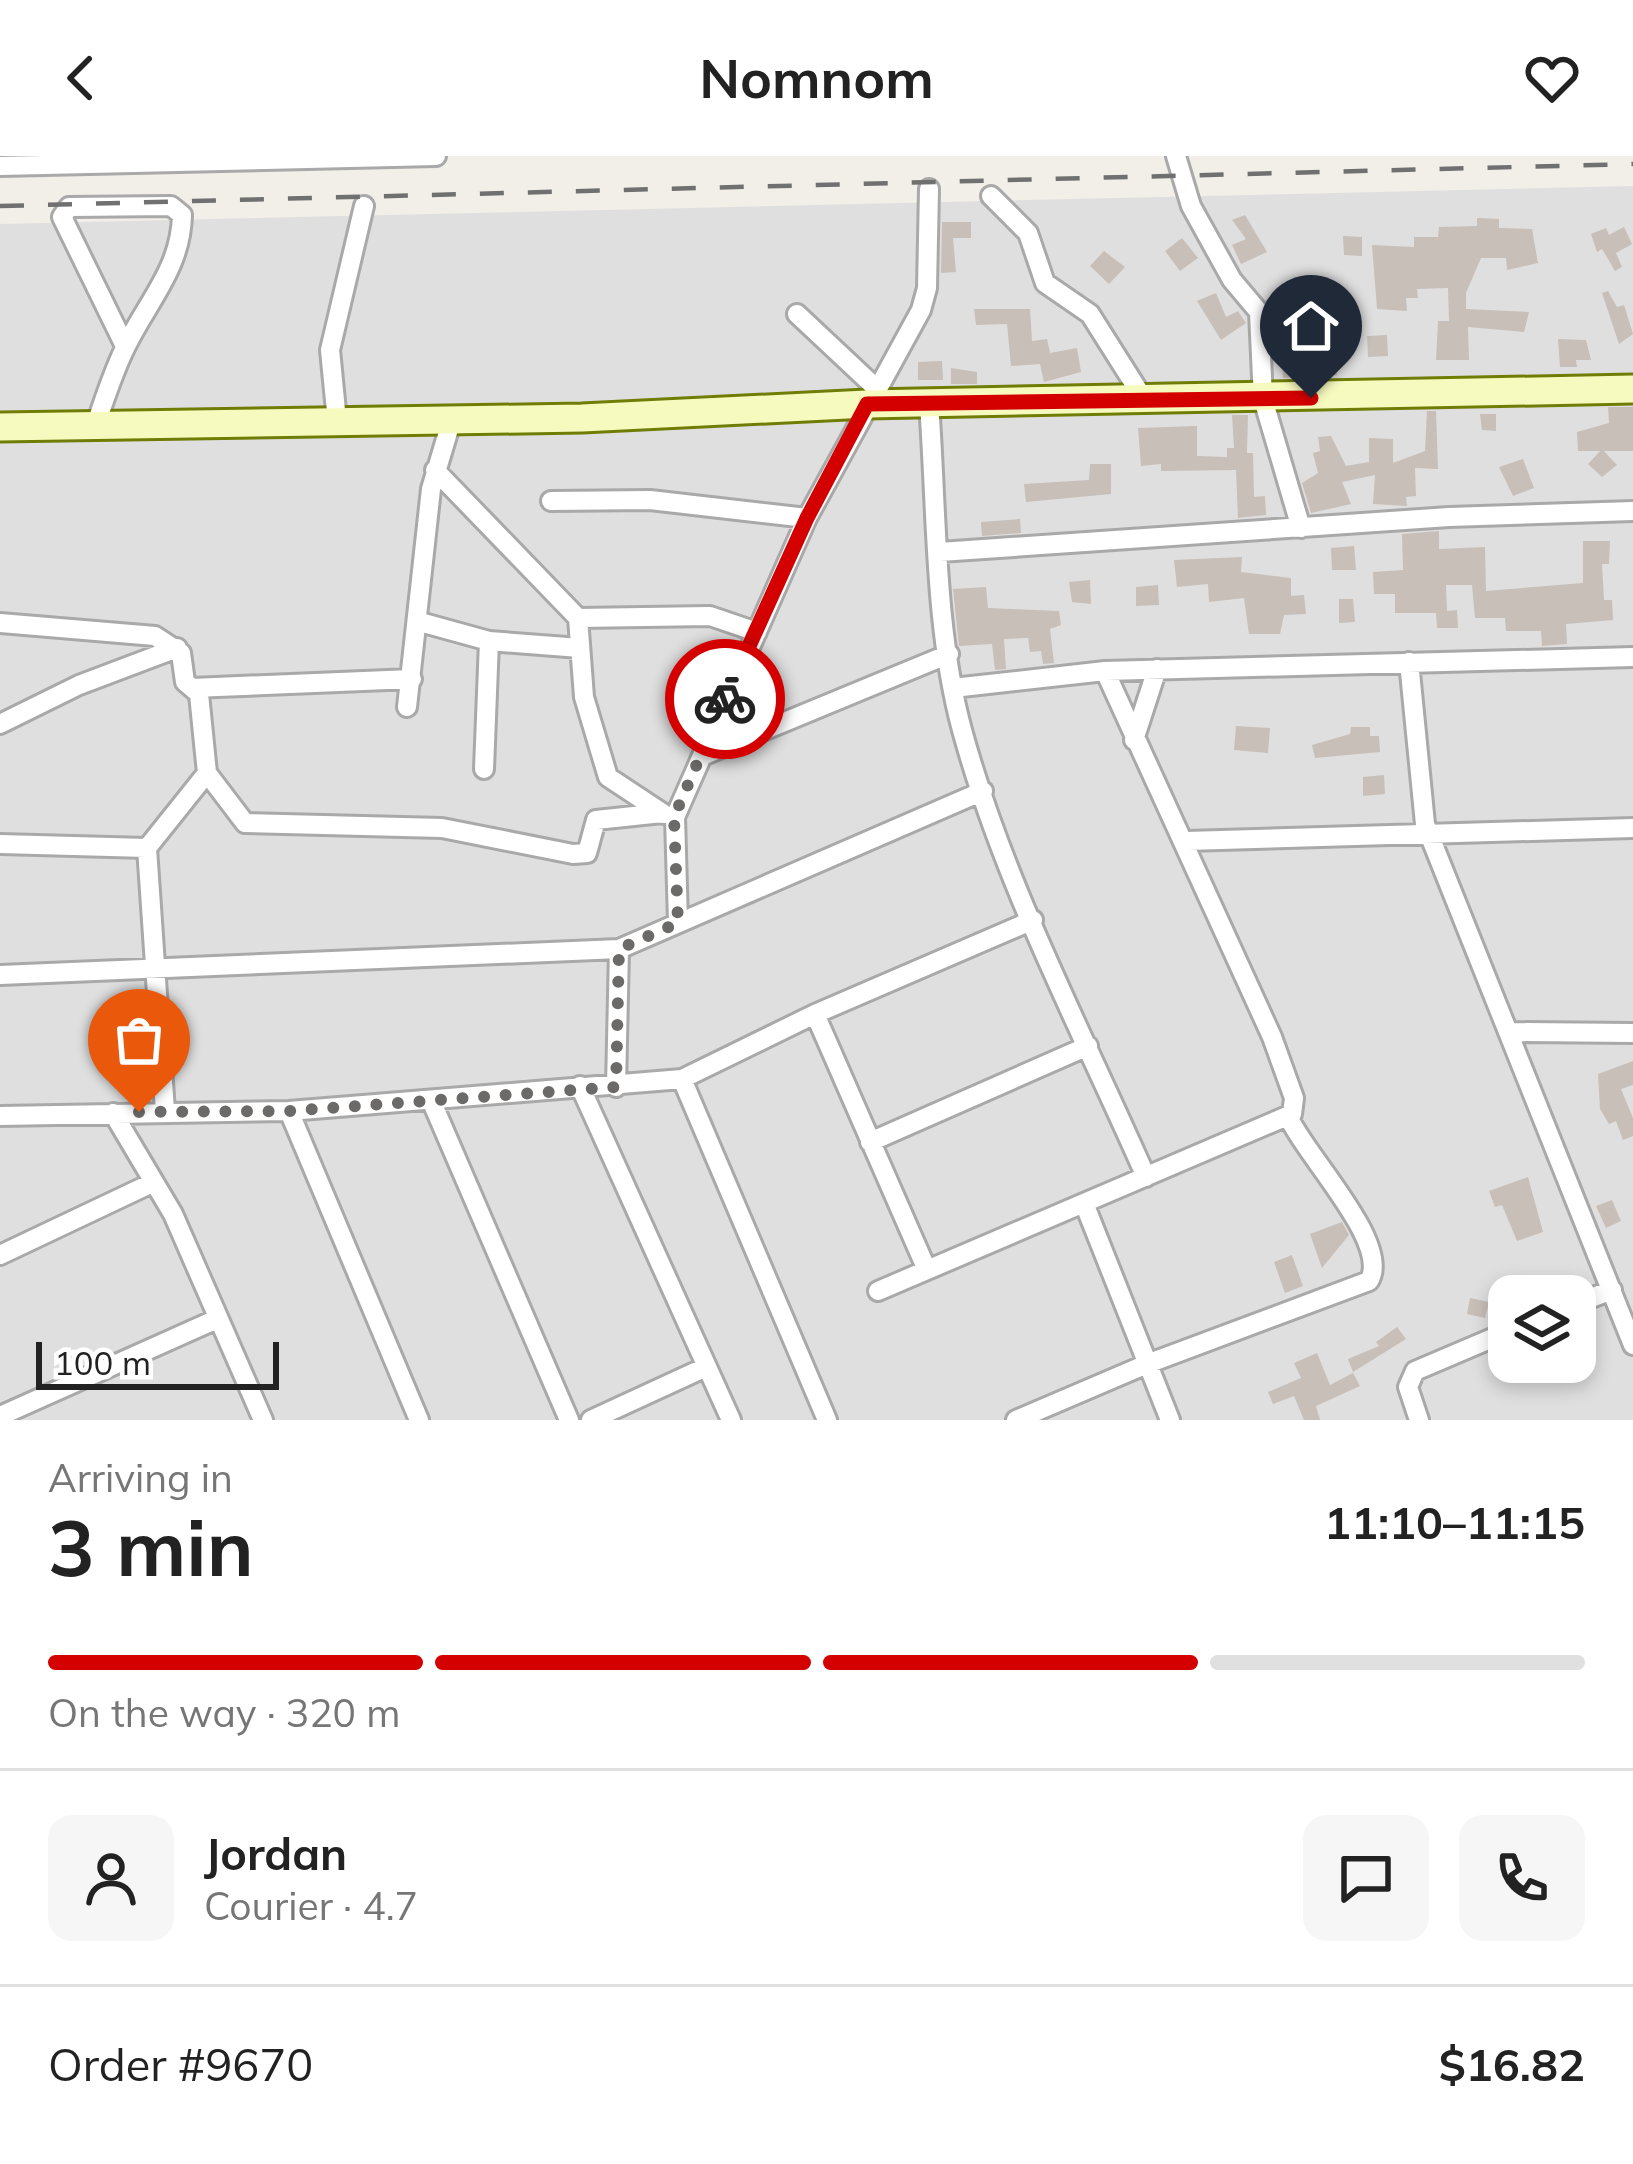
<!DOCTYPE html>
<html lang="en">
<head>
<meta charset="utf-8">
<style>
  body { margin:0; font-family:Mulish,sans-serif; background:#f6f6f6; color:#222; height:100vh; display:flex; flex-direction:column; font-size:45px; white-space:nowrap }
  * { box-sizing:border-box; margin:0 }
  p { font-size:39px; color:#767676 }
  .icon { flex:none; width:66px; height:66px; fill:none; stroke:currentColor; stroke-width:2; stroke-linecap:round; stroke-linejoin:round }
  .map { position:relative; height:1264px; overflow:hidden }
  .side { display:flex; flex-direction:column; background:#fff; flex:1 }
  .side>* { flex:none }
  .fabs { position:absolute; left:1488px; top:1119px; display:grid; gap:24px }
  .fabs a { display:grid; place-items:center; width:108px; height:108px; border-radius:24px; background:#fff; box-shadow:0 6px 18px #0003; font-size:60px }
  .scale { position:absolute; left:36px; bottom:30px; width:243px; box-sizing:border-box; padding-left:12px; border:6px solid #222; border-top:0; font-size:33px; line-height:42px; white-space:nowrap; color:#222; -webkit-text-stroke:9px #fff; paint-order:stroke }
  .pin { position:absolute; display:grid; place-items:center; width:102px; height:102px; color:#fff; margin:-123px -51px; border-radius:50% 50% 50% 0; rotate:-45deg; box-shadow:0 0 12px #0007 }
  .pin .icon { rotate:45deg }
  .courier { position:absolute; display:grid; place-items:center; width:120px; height:120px; margin:-60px; border:9px solid #d40000; border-radius:50%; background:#fff; color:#222; box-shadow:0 3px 15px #0007 }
  .summary em { font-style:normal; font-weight:700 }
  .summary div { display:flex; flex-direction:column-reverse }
  .summary { display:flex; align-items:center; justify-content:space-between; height:204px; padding:0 48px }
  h1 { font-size:78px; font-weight:700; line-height:90px }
  .bar { display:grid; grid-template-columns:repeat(4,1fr); gap:18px 12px; align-content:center; height:144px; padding:0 48px }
  .bar i { height:15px; border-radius:9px; background:#e0e0e0 }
  .bar .current { background:#d40000 }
  .bar p { grid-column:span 4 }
  .line { display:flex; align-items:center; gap:30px; padding:0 48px; border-top:3px solid #e0e0e0 }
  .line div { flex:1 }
  .round { display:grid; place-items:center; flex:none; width:126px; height:126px; border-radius:24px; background:#f6f6f6 }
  header { display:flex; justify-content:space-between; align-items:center; height:156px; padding:0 48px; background:#fff; font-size:54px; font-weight:700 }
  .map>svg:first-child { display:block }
</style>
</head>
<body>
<header><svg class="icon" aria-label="back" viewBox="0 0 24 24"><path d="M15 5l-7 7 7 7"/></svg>Nomnom<svg class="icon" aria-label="heart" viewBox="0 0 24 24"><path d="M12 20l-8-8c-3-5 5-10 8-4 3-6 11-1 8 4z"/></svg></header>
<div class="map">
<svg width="1633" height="1264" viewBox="0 0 1633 1264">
  <rect width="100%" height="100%" fill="#f2efe9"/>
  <!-- residential -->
  <path fill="#e0dfdf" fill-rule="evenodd" d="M 1633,30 L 1633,1264 L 0,1264 L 0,68 ZM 1509,1140 L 1575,1140 L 1575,1206 L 1509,1206 Z"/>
  <!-- building -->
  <path fill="#c7bfb8" d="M 1245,59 L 1267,96 L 1241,108 L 1232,89 L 1246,83 L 1232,64 Z
    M 1477,62 L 1499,63 L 1499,72 L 1532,73 L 1538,107 L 1507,114 L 1506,102 L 1481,102 L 1466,137 L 1466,153 L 1529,156 L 1524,176 L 1468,171 L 1469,204 L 1436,204 L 1438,165 L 1449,165 L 1448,132 L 1417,133 L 1418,142 L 1406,142 L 1407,155 L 1377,153 L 1372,89 L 1414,91 L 1414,81 L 1438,81 L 1439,71 L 1477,70 Z
    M 942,66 L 971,66 L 971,82 L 953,82 L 956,116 L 941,117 Z
    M 1624,71 L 1632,88 L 1616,97 L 1622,111 L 1615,115 L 1602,93 L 1597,96 L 1591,78 L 1606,72 L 1609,79 Z
    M 1343,80 L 1362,81 L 1362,100 L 1344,99 Z
    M 1182,82 L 1198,102 L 1180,115 L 1165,95 Z
    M 1104,95 L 1125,111 L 1109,128 L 1090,110 Z
    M 1608,135 L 1617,151 L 1624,149 L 1633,178 L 1619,188 L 1602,137 Z
    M 1216,137 L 1226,161 L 1238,155 L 1246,167 L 1221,184 L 1197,145 Z
    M 1293,140 L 1297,158 L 1273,160 L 1266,144 Z
    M 974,153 L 1030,153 L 1032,185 L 1047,183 L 1050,197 L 1077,192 L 1081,216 L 1044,226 L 1040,208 L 1011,210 L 1007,168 L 976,169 Z
    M 1387,179 L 1388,200 L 1368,201 L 1367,180 Z
    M 1311,183 L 1333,189 L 1337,219 L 1283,222 L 1282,209 L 1292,208 L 1292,190 L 1311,188 Z
    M 1558,183 L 1586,184 L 1591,204 L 1576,204 L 1577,211 L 1560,211 Z
    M 942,205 L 943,224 L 918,224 L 918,206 Z
    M 951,212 L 977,216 L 977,228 L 951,228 Z
    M 1608,251 L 1633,251 L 1633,295 L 1578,295 L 1577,276 L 1609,267 Z
    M 1427,255 L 1436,255 L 1438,313 L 1415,312 L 1416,340 L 1406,341 L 1407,350 L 1373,348 L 1375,319 L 1342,326 L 1351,348 L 1311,357 L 1302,327 L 1318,317 L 1313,297 L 1320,295 L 1318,281 L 1331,280 L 1346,310 L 1369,306 L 1369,282 L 1393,283 L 1393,307 L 1425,295 Z
    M 1480,258 L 1496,258 L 1496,275 L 1482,274 Z
    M 1232,259 L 1248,259 L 1247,297 L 1253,297 L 1254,341 L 1265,340 L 1266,359 L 1238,362 L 1236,314 L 1161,315 L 1161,308 L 1141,310 L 1138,272 L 1197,270 L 1197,300 L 1227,301 L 1227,292 L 1234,292 Z
    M 1602,293 L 1617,309 L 1602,321 L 1588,308 Z
    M 1523,303 L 1534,332 L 1513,340 L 1499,311 Z
    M 1090,308 L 1111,308 L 1111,338 L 1026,346 L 1024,328 L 1089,324 Z
    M 1020,363 L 1021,377 L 982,380 L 981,366 Z
    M 1439,375 L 1439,393 L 1485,391 L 1486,435 L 1583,427 L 1583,385 L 1610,385 L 1609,408 L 1602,408 L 1604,444 L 1612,444 L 1613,464 L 1566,468 L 1567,488 L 1542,490 L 1541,475 L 1506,475 L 1505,462 L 1475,462 L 1472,429 L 1446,429 L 1447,455 L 1457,454 L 1458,472 L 1437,472 L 1436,457 L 1395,457 L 1395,438 L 1374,438 L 1373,416 L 1403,414 L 1402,378 Z
    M 1354,390 L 1356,414 L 1332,414 L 1331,392 Z
    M 1242,401 L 1241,416 L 1291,422 L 1291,440 L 1304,439 L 1306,458 L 1284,459 L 1280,478 L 1249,478 L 1244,442 L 1209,446 L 1208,428 L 1177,431 L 1174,404 Z
    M 1090,424 L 1091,448 L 1072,446 L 1069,426 Z
    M 1158,429 L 1159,449 L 1136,450 L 1136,431 Z
    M 986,431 L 988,452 L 1059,455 L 1061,469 L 1050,473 L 1054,507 L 1043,508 L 1041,495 L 1030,496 L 1028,482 L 1004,483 L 1006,513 L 995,514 L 992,488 L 959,490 L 953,433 Z
    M 1339,443 L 1353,443 L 1355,466 L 1339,467 Z
    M 1236,570 L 1270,572 L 1268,597 L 1234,594 Z
    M 1351,571 L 1370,571 L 1370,580 L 1379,580 L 1380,596 L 1315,602 L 1312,589 L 1350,578 Z
    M 1384,619 L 1385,638 L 1363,640 L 1363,621 Z
    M 1633,905 L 1633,929 L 1621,933 L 1633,962 L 1633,980 L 1623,984 L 1616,965 L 1609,968 L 1600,953 L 1598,918 Z
    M 1528,1021 L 1543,1076 L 1517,1085 L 1502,1049 L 1495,1051 L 1489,1035 Z
    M 1612,1044 L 1621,1065 L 1606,1072 L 1596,1050 Z
    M 1342,1066 L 1349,1079 L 1322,1112 L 1310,1078 Z
    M 1292,1099 L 1303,1130 L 1285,1137 L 1274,1106 Z
    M 1535,1121 L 1541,1140 L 1519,1140 L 1515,1127 Z
    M 1470,1142 L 1489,1146 L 1485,1162 L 1467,1158 Z
    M 1397,1171 L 1406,1183 L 1353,1216 L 1348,1203 L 1379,1190 L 1376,1186 Z
    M 1317,1197 L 1330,1229 L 1353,1217 L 1360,1230 L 1316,1250 L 1320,1264 L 1304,1264 L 1294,1240 L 1273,1248 L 1268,1236 L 1301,1222 L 1294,1207 Z"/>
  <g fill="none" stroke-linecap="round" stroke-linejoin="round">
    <!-- street casing -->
    <g stroke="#a9a9a9" stroke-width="24">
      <path id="street" d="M 1176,0 L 1191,50 L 1232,124 L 1259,156 L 1263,243 L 1301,372
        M 0,10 L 436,0
        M 991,40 L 1028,77 L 1045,127 L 1090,158 L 1145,245
        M 797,158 L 877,233
        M 929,248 C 937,354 934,471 962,574 C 1004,728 1082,875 1146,1021
        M 337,265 L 330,194 L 364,50
        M 96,268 C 105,242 114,213 127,188 C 149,144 181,111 182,59 L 171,50 L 69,51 L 62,61 L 125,190
        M 435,314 L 578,462 L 710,460 L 757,476
        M 551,345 L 650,344 L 807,362
        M 940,396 L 1449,361 L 1633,355
        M 578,462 L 584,541 L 608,621 L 664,658
        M 420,466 L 489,485 L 580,492
        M 0,467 L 155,480 L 181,497 L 185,526 L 199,538 L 207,617 L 147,692 L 165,955
        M 1409,506 L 1425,668 L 1633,1189
        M 192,532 L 412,523
        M 953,532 L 1105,515 L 1633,501
        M 407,551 L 431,333 L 452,263
        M 0,568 L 79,529 L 177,492
        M 1134,584 L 1157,513
        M 702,600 L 949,498
        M 484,613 L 489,485
        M 207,617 L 245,667 L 442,672 L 573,698 L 587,697 L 596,664 L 662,657
        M 1187,685 L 1633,672
        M 0,688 L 147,692
        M 678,767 L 675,661 L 807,362 L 921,154 L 927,132 L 929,33
        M 0,819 L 619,793 L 983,635
        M 815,858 L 927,1114
        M 1510,876 L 1633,877
        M 682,923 L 827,1264
        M 580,930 L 731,1264
        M 616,931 L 619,793
        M 431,944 L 569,1264
        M 289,955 L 419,1264
        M 113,957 L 173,1058 L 263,1264
        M 0,960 L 289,955 L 682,923 L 815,858 L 1033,764
        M 870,986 L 1088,890
        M 1084,1047 L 1170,1264
        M 0,1099 L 152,1027
        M 878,1135 L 1292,958 L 1294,942 L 1272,881 L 1105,515
        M 1575,1148 L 1612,1134
        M 0,1260 L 217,1163
        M 591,1264 L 706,1211
        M 1016,1264 L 1147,1208 L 1369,1125 C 1392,1088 1305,999 1289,962
        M 1419,1264 L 1408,1231 L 1415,1215 L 1509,1175"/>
    </g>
    <!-- secondary casing -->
    <g stroke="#707d05" stroke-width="33">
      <path id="secondary" d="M 0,271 L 582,262 L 867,248 L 1633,233"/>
    </g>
    <!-- street -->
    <use href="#street" stroke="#fff" stroke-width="18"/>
    <!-- secondary -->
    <use href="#secondary" stroke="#f7fabf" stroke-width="27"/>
    <!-- rail -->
    <path stroke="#707070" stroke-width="4.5" stroke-dasharray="24 24" stroke-linecap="butt" d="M 0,50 L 1633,8"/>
  </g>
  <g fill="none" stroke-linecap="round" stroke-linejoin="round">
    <!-- done -->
    <path stroke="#6b6a68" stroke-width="12" stroke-dasharray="0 21.6" d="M 139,956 L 289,955 L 616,931 L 619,793 L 678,767 L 674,661 L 725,543"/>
    <!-- route -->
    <path stroke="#d40000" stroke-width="15" d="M 725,543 L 807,362 L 867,248 L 1311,242"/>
  </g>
</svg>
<div class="fabs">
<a><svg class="icon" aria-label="layers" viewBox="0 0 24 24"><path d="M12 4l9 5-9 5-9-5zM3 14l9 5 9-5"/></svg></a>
</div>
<div class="scale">100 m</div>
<div class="pin" style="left:139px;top:956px;background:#ea580c"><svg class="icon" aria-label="bag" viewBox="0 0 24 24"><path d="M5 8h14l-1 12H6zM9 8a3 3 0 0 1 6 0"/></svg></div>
<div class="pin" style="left:1311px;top:242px;background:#1f2937"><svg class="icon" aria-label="home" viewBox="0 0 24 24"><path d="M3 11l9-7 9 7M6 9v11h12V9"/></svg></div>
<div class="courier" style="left:725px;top:543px"><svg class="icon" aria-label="bike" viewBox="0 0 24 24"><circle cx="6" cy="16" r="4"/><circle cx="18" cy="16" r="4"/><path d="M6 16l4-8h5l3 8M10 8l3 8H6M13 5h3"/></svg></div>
</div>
<section class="side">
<div class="summary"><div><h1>3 min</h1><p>Arriving in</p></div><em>11:10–11:15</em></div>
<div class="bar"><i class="current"></i><i class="current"></i><i class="current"></i><i></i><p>On the way · 320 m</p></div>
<div class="line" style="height:216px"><a class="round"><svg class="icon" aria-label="person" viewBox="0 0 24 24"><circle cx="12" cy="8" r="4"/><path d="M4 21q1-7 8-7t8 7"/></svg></a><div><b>Jordan</b><p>Courier · 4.7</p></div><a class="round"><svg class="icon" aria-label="chat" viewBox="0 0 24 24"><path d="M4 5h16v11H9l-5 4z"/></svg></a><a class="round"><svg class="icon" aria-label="phone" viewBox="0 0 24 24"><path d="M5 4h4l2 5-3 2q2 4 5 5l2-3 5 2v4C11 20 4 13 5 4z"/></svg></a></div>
<div class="line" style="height:156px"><div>Order #9670</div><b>$16.82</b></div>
</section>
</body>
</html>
